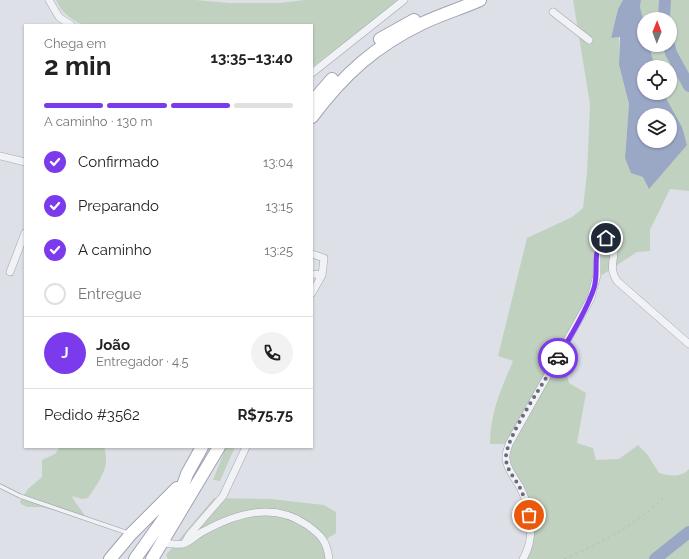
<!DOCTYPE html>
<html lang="pt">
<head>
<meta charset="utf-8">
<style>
  body { margin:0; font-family:Raleway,sans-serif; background:#f2f2f2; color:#222; height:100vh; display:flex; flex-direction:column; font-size:15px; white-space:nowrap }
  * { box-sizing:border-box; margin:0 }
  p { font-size:13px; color:#767676 }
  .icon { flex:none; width:22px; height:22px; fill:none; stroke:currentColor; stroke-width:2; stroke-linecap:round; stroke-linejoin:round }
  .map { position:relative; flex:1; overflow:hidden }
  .side { position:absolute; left:24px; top:24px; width:289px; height:424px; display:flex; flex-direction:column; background:#fff; border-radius:0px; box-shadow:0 1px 3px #0004 }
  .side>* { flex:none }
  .needle { width:26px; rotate:1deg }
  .buttons { position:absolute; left:637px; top:12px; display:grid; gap:8px }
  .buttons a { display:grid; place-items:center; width:40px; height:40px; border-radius:50%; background:#fff; box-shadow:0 1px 3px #0004; font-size:20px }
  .pin { position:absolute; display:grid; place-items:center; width:34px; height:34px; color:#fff; margin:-17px; border:2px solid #fff; border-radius:50%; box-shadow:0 1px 4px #0007 }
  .courier { position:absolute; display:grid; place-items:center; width:40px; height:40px; margin:-20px; border:3px solid #7c3aed; border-radius:50%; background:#fff; color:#222; box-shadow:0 1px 5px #0007 }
  .summary em { font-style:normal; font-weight:700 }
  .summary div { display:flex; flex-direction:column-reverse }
  .summary { display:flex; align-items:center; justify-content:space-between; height:68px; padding:0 20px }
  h1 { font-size:26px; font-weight:700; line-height:30px }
  .bar { display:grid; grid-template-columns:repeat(4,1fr); gap:6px 4px; align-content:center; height:48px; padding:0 20px }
  .bar i { height:5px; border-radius:3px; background:#e0e0e0 }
  .bar .selected { background:#7c3aed }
  .bar p { grid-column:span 4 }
  .line { display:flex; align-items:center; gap:10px; padding:0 20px; border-top:1px solid #e0e0e0 }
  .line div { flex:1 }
  .round { display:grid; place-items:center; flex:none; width:42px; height:42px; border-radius:21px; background:#f2f2f2 }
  ol { padding:0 20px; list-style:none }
  li { display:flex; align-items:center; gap:12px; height:44px }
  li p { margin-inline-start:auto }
  li .icon { padding:4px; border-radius:50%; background:#7c3aed; color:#fff; stroke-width:4 }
  li:last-child { color:#767676 }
  li i { width:22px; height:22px; border:2px solid #e0e0e0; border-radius:50% }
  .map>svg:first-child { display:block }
</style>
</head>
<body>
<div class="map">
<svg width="689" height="559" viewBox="0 0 689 559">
  <rect width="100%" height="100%" fill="#dee0e7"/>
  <!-- green -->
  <path fill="#c1d1c0" d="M 56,0 L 195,0 L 230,3 L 280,3 L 305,0 L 398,0 L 378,17 L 312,67 L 312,25 L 84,25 C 72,21 61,12 56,0 Z
    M 573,0 L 623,0 L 618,9 L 611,38 L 619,36 L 619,65 L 629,104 L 625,158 L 687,144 L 663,93 L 670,93 L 670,67 L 655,67 L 649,45 L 670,45 L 670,19 L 644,19 L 644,23 L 640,7 L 641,0 L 689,0 L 689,191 L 670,189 L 650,230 L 650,251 L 637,252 L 602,275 L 597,275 L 594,286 L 561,352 L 569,383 L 586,393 L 577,443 L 593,448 L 596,460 L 619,459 L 638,445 L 647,454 L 659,473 C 669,476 681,478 689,469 L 689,559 L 523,559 L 526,553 L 529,515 L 507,463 L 509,444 L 490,444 C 490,413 501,389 513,361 L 498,356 L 527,238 L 572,217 L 583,208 L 587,173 L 590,104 Z
    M 60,447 L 104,447 C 111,468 99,481 88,498 L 82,499 L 72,496 C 75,504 82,509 85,517 L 41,507 L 27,507 L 21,504 L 20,501 L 28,489 L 42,477 L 42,460 L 55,454 Z
    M 226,447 L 235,447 L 220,481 L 213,480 Z
    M 214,498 L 271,499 L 324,505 L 336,512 L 336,533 L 325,540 L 329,559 L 168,559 L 166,555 Z"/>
  <!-- water -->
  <path fill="#9aa8c6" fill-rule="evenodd" d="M 623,0 L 641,0 L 640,7 L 644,23 L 644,45 L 649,45 L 655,67 L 644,67 L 644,93 L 663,93 L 682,127 L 687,145 L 649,189 L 643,177 L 631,173 L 625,158 L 629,104 L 619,65 L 620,37 L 611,38 L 618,9 ZM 644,115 L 670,115 L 670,141 L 644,141 Z"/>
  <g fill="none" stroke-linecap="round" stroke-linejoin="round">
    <!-- river -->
    <path stroke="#9aa8c6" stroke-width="12" d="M 664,19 L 665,0
      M 669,45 L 671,53 L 689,86
      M 655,559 L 689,532"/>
    <!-- service casing -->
    <g stroke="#a4a6b1" stroke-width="5">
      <path id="service" d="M 0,486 L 20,496 L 128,533"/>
    </g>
    <!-- minor casing -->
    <g stroke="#a4a6b1" stroke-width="8">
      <path id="minor" d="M 49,0 L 59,17 L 71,25
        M 553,12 L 589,40
        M 312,73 L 404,0
        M 0,156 L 25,162
        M 312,254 L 324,258 L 322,275 L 312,293
        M 10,272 L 25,233
        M 312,274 L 322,275
        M 185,542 L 190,534 L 223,496 L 246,447
        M 162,543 C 169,543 177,545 183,544 C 190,542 197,534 204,531 C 237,513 274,502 307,525 C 321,535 327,541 329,559
        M 523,559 C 536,537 531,509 520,487 C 515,478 507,470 506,459 C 505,454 508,448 509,444 L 591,298 L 597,275 L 597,251 L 602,239 L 606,238 L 613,243 C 617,258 607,266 617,281 L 689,344"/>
    </g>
    <!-- primary casing -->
    <g stroke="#9ea3b3" stroke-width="14">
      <path id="primary" d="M 380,39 L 414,20
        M 312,102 L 332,79
        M 312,117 C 343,75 375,46 423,23 C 442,14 462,8 480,0
        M 110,559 L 131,534 L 177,488
        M 135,559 L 172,507 L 182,488 L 187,474 L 202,447
        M 152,559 L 219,447"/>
    </g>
    <!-- path -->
    <path stroke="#b9bbc2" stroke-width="1" stroke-dasharray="3 3" stroke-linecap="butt" d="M 564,559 C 601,543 635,526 664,497"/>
    <!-- service -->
    <use href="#service" stroke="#f1f2f6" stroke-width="3.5"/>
    <!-- minor -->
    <use href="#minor" stroke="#f1f2f6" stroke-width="7"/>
    <!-- primary -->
    <use href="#primary" stroke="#fff" stroke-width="12"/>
  </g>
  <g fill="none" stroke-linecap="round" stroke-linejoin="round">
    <!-- done -->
    <path stroke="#686b79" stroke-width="4" stroke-dasharray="0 7.2" d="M 529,515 C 526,505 524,495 519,486 C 514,477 506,469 506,458 C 505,437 547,379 558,358"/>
    <!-- route -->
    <path stroke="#7c3aed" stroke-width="5" d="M 558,358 C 570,336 586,313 594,288 C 599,273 592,253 602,239 L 606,238"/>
  </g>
</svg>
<div class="buttons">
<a><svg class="needle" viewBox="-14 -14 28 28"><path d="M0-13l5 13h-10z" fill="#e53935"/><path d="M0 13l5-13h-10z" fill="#767676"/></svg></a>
<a><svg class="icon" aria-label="locate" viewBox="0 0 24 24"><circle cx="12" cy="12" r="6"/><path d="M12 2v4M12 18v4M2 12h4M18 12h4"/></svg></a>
<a><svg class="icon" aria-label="layers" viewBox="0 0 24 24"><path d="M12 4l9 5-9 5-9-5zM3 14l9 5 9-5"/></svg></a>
</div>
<div class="pin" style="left:529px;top:515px;background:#ea580c"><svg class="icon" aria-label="bag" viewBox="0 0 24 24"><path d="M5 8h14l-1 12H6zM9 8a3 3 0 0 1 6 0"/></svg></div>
<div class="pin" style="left:606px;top:238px;background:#1f2937"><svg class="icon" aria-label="home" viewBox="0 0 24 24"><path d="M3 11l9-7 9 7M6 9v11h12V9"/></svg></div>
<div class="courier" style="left:558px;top:358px"><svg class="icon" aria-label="car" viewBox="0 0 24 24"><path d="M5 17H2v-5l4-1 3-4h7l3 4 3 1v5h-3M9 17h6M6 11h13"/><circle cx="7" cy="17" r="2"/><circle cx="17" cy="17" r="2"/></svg></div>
<section class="side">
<div class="summary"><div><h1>2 min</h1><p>Chega em</p></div><em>13:35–13:40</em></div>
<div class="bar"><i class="selected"></i><i class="selected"></i><i class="selected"></i><i></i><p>A caminho · 130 m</p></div>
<ol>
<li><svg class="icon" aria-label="check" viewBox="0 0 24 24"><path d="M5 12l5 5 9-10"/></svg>Confirmado<p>13:04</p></li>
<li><svg class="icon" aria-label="check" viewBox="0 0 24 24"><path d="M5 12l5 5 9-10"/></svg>Preparando<p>13:15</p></li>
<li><svg class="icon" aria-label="check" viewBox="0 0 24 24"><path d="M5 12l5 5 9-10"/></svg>A caminho<p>13:25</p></li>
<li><i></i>Entregue</li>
</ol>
<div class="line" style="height:72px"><b class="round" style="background:#7c3aed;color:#fff">J</b><div><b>João</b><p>Entregador · 4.5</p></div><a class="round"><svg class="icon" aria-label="phone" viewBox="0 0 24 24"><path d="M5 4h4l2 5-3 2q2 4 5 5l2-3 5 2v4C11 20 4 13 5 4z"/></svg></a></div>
<div class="line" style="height:52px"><div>Pedido #3562</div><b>R$75.75</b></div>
</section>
</div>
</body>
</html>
